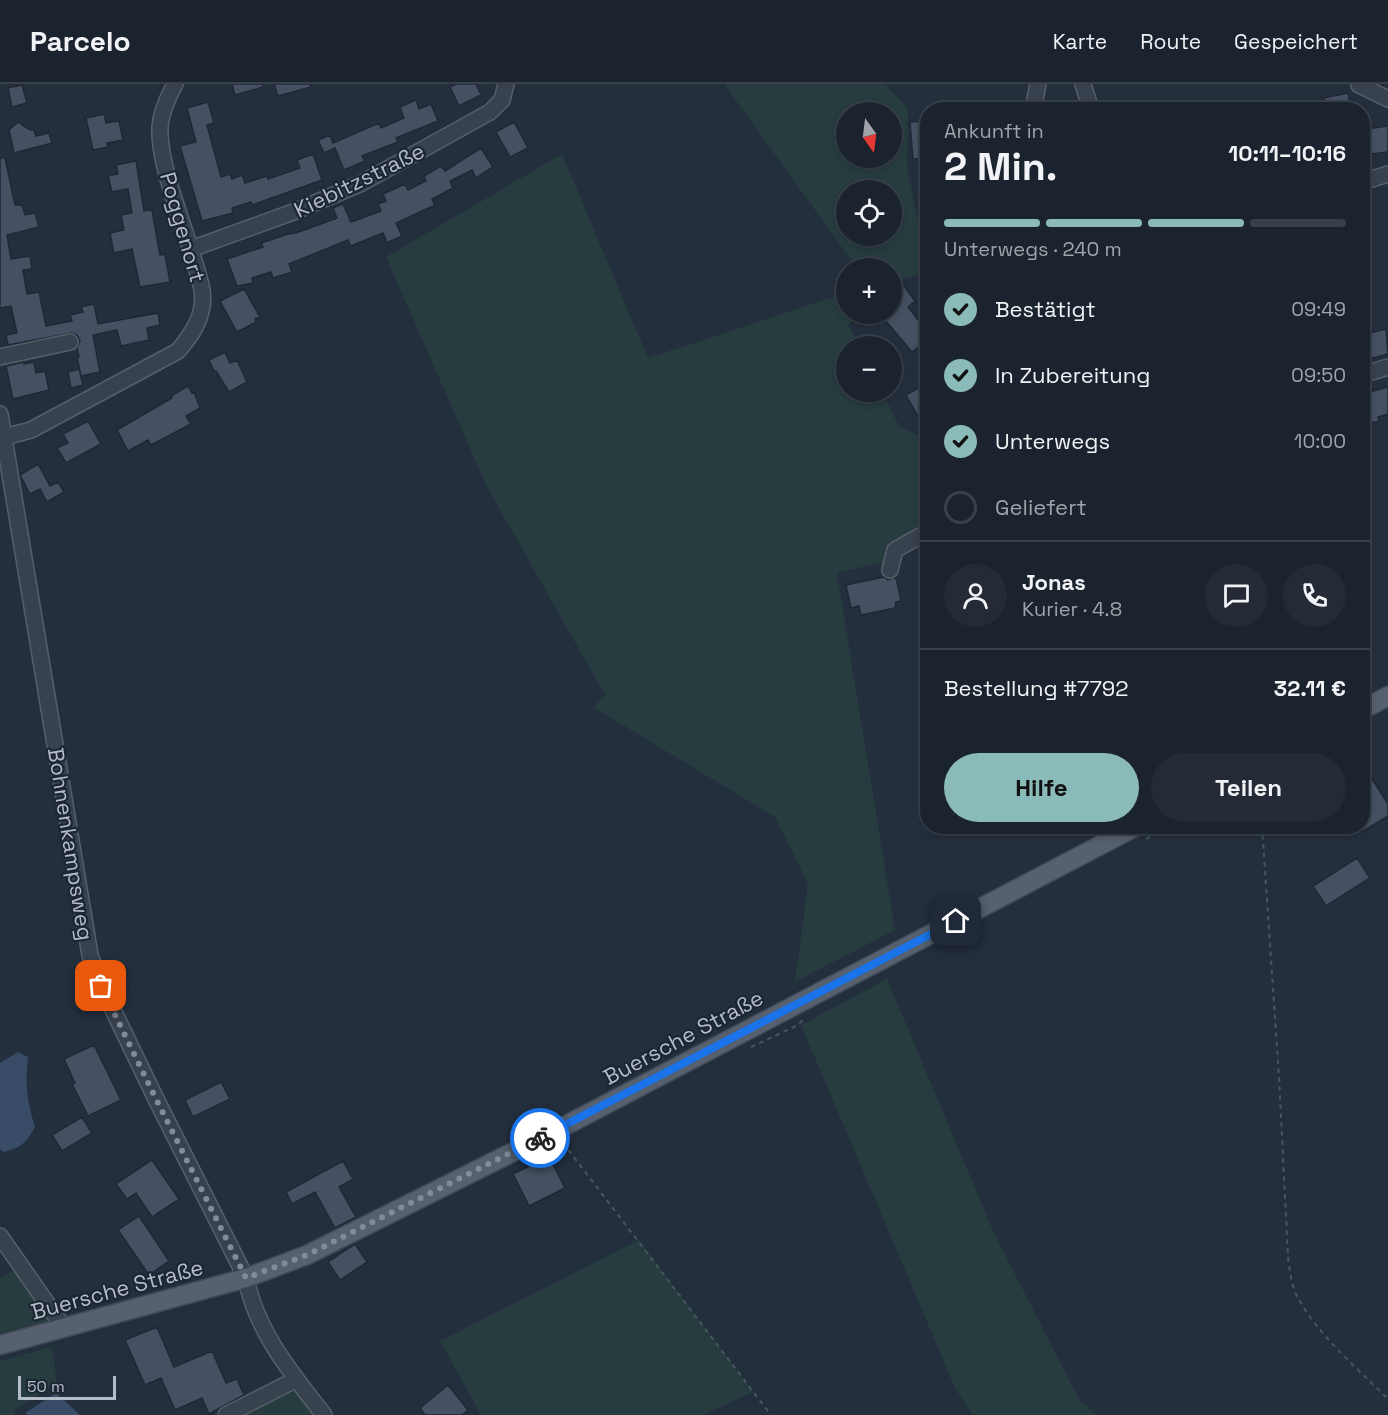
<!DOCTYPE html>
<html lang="de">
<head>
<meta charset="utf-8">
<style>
  body { margin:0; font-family:"Space Grotesk",sans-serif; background:#242b36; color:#f1f3f6; height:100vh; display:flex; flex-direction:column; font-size:22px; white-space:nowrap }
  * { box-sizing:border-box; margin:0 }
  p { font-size:20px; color:#a0a4aa }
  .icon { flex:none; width:33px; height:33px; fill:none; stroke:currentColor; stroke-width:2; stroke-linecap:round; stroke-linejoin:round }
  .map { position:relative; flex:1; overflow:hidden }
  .drawer { position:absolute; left:920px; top:18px; width:450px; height:732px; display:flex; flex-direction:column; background:#1b232e; border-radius:24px; box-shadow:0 3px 9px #0003,0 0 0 2px #39404a }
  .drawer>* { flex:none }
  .needle { width:39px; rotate:166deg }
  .fabs { position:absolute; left:836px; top:18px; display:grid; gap:12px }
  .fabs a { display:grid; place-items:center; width:66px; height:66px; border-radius:50%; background:#1b232e; box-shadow:0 3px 9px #0003,0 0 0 2px #39404a; font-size:30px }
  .scale { position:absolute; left:18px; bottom:15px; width:98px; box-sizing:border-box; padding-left:6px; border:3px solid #b4bcc9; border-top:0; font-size:16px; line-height:21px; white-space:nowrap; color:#b4bcc9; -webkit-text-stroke:4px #1d2633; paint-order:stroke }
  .pin { position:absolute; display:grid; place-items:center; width:51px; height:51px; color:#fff; margin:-26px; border-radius:12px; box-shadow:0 3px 9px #0006 }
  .courier { position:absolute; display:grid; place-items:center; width:60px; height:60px; margin:-30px; border:4px solid #1a73e8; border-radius:50%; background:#fff; color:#222; box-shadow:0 2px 8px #0007 }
  .summary em { font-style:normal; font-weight:700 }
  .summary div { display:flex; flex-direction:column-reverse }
  .summary { display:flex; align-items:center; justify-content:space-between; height:102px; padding:0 24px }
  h1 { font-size:39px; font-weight:700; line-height:45px }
  .bar { display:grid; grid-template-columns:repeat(4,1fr); gap:9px 6px; align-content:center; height:72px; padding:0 24px }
  .bar i { height:8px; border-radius:4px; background:#39404a }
  .bar .active { background:#8bbbb9 }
  .bar p { grid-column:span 4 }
  .line { display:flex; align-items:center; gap:15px; padding:0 24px; border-top:2px solid #39404a }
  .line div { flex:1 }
  .round { display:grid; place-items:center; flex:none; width:63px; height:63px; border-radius:32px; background:#242b36 }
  ol { padding:0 24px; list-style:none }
  li { display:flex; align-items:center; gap:18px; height:66px }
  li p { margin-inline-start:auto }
  li .icon { padding:6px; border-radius:50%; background:#8bbbb9; color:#111; stroke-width:4 }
  li:last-child { color:#a0a4aa }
  li i { width:33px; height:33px; border:3px solid #39404a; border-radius:50% }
  .primary-button { display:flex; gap:12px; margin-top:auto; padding:12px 24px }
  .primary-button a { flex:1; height:69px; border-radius:36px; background:#8bbbb9; color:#111; font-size:24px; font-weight:700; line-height:69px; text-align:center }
  .primary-button a+a { background:#242b36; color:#f1f3f6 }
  header { display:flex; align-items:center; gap:36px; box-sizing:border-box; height:84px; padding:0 30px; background:#1b232e; border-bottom:2px solid #39404a }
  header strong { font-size:28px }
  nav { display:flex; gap:33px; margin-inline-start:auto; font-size:21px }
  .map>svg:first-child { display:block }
</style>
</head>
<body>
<header>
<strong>Parcelo</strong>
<nav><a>Karte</a><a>Route</a><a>Gespeichert</a></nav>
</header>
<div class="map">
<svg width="1388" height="1331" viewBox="0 0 1388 1331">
  <rect width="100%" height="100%" fill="#242f3e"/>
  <!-- green -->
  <path fill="#263c3f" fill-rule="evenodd" d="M 724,0 L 885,0 L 908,24 L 907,84 L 927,178 L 927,187 L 895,198 L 891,202 L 891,184 L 857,184 ZM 846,28 L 891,28 L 891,74 L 846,74 ZM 846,106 L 891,106 L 891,152 L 846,152 Z
    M 562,70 L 648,274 L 846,209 L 846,230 L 861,230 L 848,241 L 859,262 L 846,262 L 846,308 L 882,308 L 899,342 L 927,356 L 927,448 L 892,476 L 837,489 L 895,846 L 795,898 L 808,800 L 775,733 L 593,623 L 605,611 L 486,401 L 386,173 Z
    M 887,895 L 994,1149 L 1080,1317 L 1096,1331 L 973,1331 L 956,1306 L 801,941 Z
    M 639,1156 L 753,1308 L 704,1331 L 481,1331 L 440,1257 Z
    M 18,1184 L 53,1236 L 0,1249 L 0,1194 Z
    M 52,1263 L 57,1298 L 15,1326 L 15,1331 L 0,1331 L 0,1277 Z
    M 295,1296 L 324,1331 L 226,1331 Z"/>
  <!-- water -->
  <path fill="#394c67" d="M 18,968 L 28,973 C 25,998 27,1019 35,1043 C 26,1059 21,1064 3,1068 L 0,1065 L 0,979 Z
    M 56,1309 L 80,1331 L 27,1331 L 25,1329 Z"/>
  <!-- building -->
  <path fill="#455162" stroke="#1f2835" stroke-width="1.5" d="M 232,0 L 263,0 L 263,3 L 235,11 Z
    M 274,0 L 310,0 L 311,3 L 278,12 Z
    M 456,0 L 476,0 L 481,11 L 459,22 L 450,3 Z
    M 22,1 L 27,19 L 12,23 L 8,4 Z
    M 1348,9 L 1351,26 L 1326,26 L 1324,14 Z
    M 416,16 L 419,25 L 431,20 L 438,37 L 396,54 L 398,58 L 362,72 L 365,77 L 344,86 L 335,64 L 324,69 L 318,56 L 330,51 L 333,59 L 379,39 L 381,44 L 404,34 L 400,23 Z
    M 208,18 L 214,39 L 207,41 L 221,93 L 230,90 L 232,95 L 242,91 L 245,99 L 267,92 L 268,95 L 300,84 L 297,76 L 313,70 L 322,96 L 252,121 L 251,118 L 232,124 L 233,129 L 202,137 L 180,62 L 196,58 L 187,24 Z
    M 104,30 L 106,39 L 119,37 L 123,56 L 107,59 L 108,63 L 93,66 L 86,34 Z
    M 927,37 L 927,74 L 913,75 L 910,38 Z
    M 18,38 L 30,46 L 34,46 L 36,52 L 49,49 L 52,59 L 14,69 L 9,46 Z
    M 514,38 L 528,64 L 510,73 L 496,48 Z
    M 1388,42 L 1388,68 L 1371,70 L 1367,45 Z
    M 481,64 L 493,83 L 476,94 L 472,86 L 450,97 L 453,104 L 432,115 L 435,121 L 396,139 L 402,152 L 387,159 L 383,149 L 351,162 L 348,156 L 289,180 L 292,188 L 273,194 L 271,188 L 252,194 L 253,199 L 237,202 L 227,175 L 263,163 L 261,159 L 288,150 L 296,149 L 337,134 L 333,124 L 343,120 L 351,138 L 381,127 L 378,120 L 386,117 L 383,110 L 405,100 L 408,106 L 426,97 L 424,92 L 441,82 L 445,87 Z
    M 0,74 L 5,74 L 15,121 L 22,121 L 25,131 L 35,129 L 39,143 L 7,151 L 11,175 L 30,172 L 32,185 L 23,186 L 27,210 L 39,208 L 46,242 L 72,237 L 70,231 L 83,228 L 81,223 L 94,220 L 98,240 L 158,229 L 160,241 L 147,244 L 149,256 L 121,262 L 117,246 L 93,251 L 100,288 L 81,292 L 77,273 L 79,273 L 77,264 L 80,257 L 77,251 L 72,249 L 8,261 L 6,251 L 17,249 L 11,222 L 0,224 Z
    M 136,77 L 144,127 L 152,126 L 160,171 L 165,170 L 170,198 L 140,203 L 132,165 L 114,169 L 110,149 L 124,146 L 121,131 L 132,129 L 128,105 L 112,108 L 108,92 L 118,90 L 116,81 Z
    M 904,202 L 915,217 L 908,223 L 927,247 L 927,256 L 912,268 L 880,230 L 891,230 L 891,213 Z
    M 244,205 L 260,233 L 255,235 L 256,238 L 237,248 L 220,217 Z
    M 1386,245 L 1388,270 L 1362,277 L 1362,251 Z
    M 225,268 L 230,279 L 237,276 L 247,298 L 229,308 L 216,287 L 214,287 L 209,276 Z
    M 24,278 L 24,280 L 34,278 L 36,289 L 45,287 L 49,306 L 13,315 L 6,282 Z
    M 79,285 L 83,301 L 71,304 L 68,288 Z
    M 927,299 L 927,348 L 906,311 Z
    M 188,302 L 192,309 L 194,308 L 200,324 L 186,332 L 191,340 L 151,361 L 148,356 L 128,367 L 117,346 L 172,314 L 171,312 Z
    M 1388,303 L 1388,330 L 1378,333 L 1379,337 L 1364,341 L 1362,333 L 1362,310 Z
    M 88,337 L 101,360 L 66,379 L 57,364 L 68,359 L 63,350 Z
    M 38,380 L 50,402 L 58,398 L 64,408 L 47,418 L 40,405 L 30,410 L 20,391 Z
    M 884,493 L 888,496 L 896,493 L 901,517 L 896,518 L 895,524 L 861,531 L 859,522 L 851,524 L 846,501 Z
    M 1362,679 L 1388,720 L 1388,732 L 1362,748 Z
    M 1357,774 L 1370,794 L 1326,822 L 1313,802 Z
    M 94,961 L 121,1016 L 88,1032 L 72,1000 L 75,999 L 64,975 Z
    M 221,998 L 230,1015 L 193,1033 L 185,1016 Z
    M 82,1033 L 92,1049 L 62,1067 L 52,1051 Z
    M 549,1072 L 565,1104 L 529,1122 L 513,1090 Z
    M 152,1076 L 179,1115 L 152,1133 L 136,1109 L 127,1115 L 116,1100 Z
    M 343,1077 L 353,1095 L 339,1103 L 356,1133 L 335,1144 L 315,1108 L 292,1120 L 286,1108 Z
    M 139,1132 L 169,1177 L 149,1191 L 118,1146 Z
    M 355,1160 L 367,1178 L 340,1196 L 328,1178 Z
    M 157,1243 L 174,1283 L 212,1267 L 226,1299 L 237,1295 L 244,1311 L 209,1330 L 202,1314 L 175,1326 L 161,1294 L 145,1301 L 125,1256 Z
    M 448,1301 L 468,1326 L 462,1331 L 425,1331 L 420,1324 Z"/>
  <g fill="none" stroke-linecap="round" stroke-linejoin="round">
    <!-- minor casing -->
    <g stroke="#565f6c" stroke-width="18">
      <path id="minor" d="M 1083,0 L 1091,26
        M 1359,1 L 1388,15
        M 1033,26 L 1038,0
        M 1362,98 L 1388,90
        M 191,165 L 296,127 L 362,99 L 490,28 L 502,16 L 506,0
        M 0,273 L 70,258
        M 1362,291 L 1388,283
        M 0,330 L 90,871 L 101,901 L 155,1013 L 246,1194 C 256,1247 292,1290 324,1331
        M 4,353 L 31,346 L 178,267 C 188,255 198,242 201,227 C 206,211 199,193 194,177 C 184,140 158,80 160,43 C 161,28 168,13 175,0
        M 890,486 L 895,466 L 927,448
        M 0,1152 L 64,1244
        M 226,1331 L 295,1296"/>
    </g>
    <!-- major casing -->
    <g stroke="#414a57" stroke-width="21">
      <path id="major" d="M 1362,626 L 1388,612
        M 0,1261 L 246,1194 L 307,1171 L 555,1047 L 1137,742"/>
    </g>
    <!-- path -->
    <path stroke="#44595c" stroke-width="2" stroke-dasharray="4.5 4.5" stroke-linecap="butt" d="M 1262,742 L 1279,993 L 1288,1173 C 1290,1187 1291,1202 1298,1214 C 1318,1251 1358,1285 1388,1315
      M 1146,755 L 1171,742
      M 751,963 L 796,942 L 804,935
      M 563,1059 L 771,1331"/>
    <!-- minor -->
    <use href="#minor" stroke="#38414e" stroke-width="15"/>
    <!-- major -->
    <use href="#major" stroke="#56606e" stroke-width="18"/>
  </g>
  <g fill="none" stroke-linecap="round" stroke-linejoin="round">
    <!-- done -->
    <path stroke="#828b98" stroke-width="6" stroke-dasharray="0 10.8" d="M 101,902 L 155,1013 L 246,1194 L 307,1171 L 540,1054"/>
    <!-- route -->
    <path stroke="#1a73e8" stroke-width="8" d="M 540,1054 L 956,837"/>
  </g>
  <g text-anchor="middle" stroke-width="4.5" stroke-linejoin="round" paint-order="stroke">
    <!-- street labels -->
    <g font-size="22" fill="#b4bcc9" stroke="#1d2633">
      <text transform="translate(359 96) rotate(-26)" y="8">Kiebitzstraße</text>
      <text transform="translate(183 143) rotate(74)" y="8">Poggenort</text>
      <text transform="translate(71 760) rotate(81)" y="8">Bohnenkampsweg</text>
      <text transform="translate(683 953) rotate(-28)" y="8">Buersche Straße</text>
      <text transform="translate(117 1205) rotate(-15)" y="8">Buersche Straße</text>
    </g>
  </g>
</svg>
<div class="fabs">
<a><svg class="needle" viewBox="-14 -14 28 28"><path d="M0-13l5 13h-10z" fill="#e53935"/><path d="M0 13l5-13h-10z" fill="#a0a4aa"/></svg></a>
<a><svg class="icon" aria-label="locate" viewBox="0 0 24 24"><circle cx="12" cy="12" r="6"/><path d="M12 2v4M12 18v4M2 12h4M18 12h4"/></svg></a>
<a>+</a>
<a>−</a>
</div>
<div class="scale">50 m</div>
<div class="pin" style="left:101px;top:902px;background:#ea580c"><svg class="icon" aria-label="bag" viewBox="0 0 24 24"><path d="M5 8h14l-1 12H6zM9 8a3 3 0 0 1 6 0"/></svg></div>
<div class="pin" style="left:956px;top:837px;background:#1f2937"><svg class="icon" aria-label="home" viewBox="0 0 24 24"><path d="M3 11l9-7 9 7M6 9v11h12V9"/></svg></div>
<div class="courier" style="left:540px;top:1054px"><svg class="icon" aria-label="bike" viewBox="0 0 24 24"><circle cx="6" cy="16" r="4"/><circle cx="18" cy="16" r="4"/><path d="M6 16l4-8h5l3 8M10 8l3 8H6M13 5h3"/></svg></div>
<section class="drawer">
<div class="summary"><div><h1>2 Min.</h1><p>Ankunft in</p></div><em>10:11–10:16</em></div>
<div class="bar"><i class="active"></i><i class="active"></i><i class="active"></i><i></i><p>Unterwegs · 240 m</p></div>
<ol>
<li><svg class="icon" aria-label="check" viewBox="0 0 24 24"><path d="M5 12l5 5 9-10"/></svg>Bestätigt<p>09:49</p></li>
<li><svg class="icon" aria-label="check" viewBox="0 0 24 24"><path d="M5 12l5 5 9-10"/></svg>In Zubereitung<p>09:50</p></li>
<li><svg class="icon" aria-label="check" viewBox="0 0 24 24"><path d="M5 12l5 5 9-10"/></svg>Unterwegs<p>10:00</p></li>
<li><i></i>Geliefert</li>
</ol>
<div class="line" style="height:108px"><a class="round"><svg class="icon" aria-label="person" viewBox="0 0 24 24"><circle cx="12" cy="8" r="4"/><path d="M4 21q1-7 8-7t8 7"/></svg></a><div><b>Jonas</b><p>Kurier · 4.8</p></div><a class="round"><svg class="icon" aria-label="chat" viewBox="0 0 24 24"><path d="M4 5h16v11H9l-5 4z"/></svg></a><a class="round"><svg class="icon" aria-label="phone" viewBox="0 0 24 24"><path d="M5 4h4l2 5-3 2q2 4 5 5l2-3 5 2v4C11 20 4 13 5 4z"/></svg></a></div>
<div class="line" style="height:78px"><div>Bestellung #7792</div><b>32.11 €</b></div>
<div class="primary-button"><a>Hilfe</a><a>Teilen</a></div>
</section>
</div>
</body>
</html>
